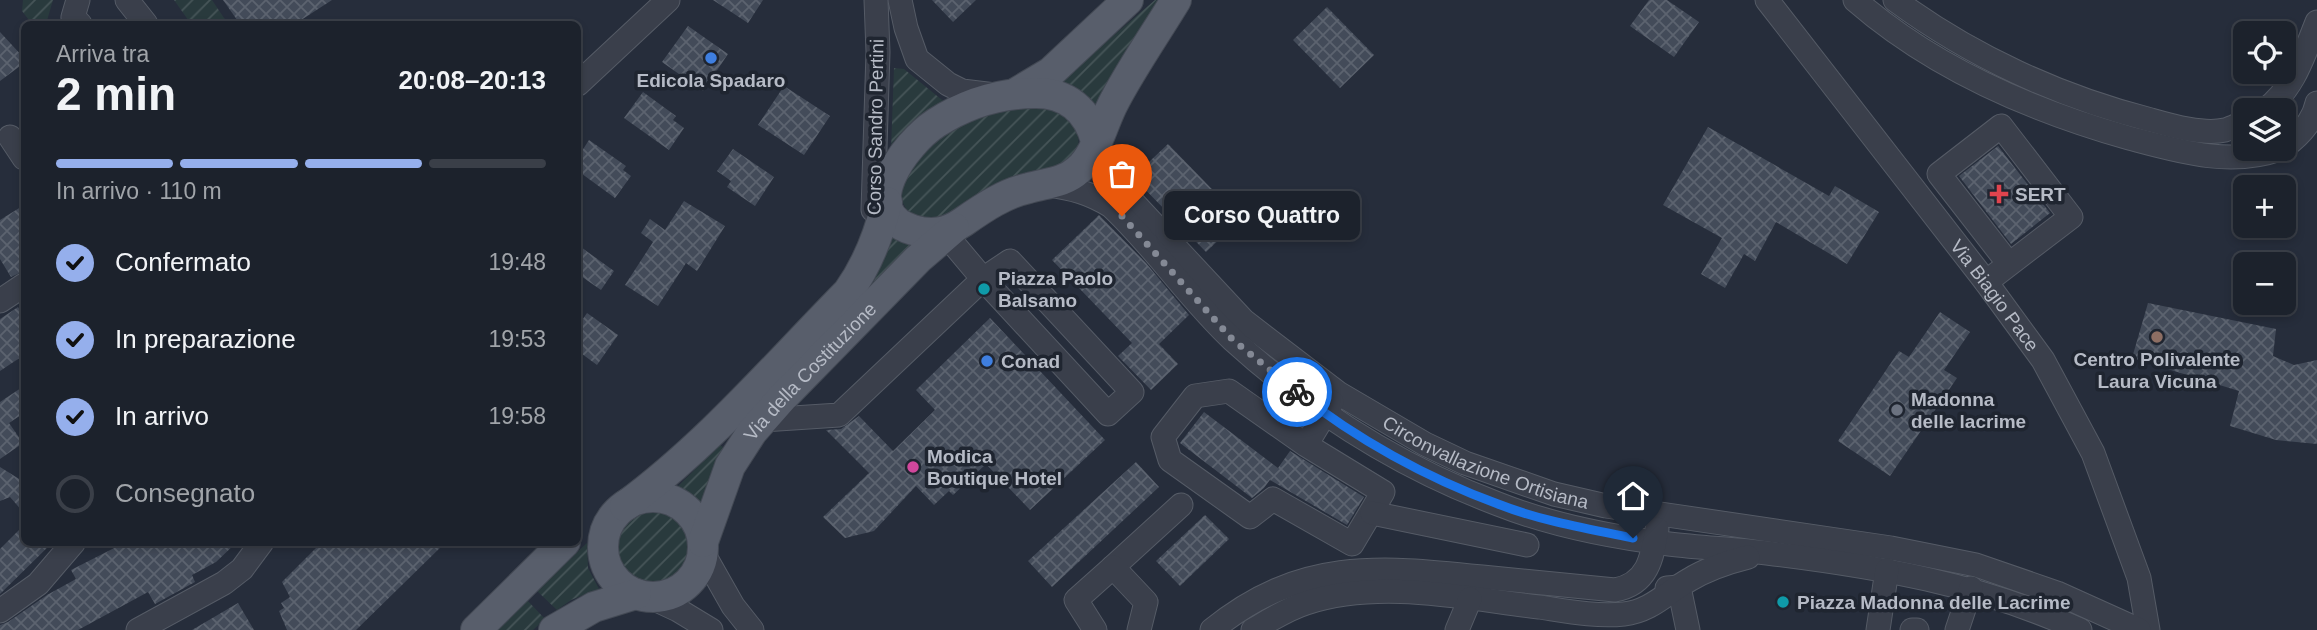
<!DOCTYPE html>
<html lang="it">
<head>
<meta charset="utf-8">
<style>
  body { margin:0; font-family:Helvetica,sans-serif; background:#252a34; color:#f1f3f6; height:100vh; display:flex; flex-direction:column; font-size:26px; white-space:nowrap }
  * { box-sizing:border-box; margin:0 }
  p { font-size:23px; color:#a0a4a9 }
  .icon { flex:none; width:38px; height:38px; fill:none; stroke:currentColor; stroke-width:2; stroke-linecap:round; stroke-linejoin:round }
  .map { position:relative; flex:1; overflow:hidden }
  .drawer { position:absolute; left:21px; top:21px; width:560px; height:525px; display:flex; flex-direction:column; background:#1c222c; border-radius:10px; box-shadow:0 4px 10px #0003,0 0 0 2px #3a3f48 }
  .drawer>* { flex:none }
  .tools { position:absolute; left:2233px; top:21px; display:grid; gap:14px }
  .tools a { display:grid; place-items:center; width:63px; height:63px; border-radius:10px; background:#1c222c; box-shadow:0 4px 10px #0003,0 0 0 2px #3a3f48; font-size:35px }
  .pin { position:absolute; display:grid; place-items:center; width:60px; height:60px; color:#fff; margin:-72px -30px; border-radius:50% 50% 50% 0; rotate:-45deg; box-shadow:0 0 7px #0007 }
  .pin .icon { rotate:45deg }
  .courier { position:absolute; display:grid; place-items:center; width:70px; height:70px; margin:-35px; border:5px solid #1a73e8; border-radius:50%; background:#fff; color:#222; box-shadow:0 2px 9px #0007 }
  .bubble { position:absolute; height:49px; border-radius:10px; background:#1c222c; box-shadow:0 4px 10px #0003,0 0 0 2px #3a3f48; font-size:23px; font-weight:700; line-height:49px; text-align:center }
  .headline em { font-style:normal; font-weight:700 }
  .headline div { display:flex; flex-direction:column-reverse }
  .headline { display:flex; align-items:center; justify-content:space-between; height:119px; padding:0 35px }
  h1 { font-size:46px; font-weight:700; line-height:52px }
  .bar { display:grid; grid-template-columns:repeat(4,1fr); gap:10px 7px; align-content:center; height:84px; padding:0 35px }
  .bar i { height:9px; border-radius:5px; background:#3a3f48 }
  .bar .active { background:#95afec }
  .bar p { grid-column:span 4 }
  ol { padding:0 35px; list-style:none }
  li { display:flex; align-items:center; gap:21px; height:77px }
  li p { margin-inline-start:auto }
  li .icon { padding:7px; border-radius:50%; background:#95afec; color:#111; stroke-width:4 }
  li:last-child { color:#a0a4a9 }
  li i { width:38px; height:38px; border:4px solid #3a3f48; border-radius:50% }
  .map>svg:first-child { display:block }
</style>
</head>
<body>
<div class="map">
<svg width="2317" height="630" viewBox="0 0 2317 630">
  <defs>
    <pattern id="garden-furrows" width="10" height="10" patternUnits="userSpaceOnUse" patternTransform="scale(1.75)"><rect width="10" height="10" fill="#293a3d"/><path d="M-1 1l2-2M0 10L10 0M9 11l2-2" fill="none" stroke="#465558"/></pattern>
    <pattern id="building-cross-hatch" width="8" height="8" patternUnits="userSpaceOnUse" patternTransform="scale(1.75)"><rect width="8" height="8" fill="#434b59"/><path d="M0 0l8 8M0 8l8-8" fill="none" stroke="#5c636f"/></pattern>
  </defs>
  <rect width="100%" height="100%" fill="#262d3b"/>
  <!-- garden -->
  <path fill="url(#garden-furrows)" d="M 23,0 L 53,0 L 46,24 L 32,24 L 22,11 Z
    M 174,0 L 212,0 L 228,24 L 191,24 Z
    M 1155,0 L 1162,0 L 1096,107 L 1058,83 Z
    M 894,68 L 904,69 L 947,104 L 891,150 Z
    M 1022,105 L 1048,106 L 1076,124 C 1080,141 1080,150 1070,164 L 938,223 C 913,221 908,217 899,193 L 914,155 L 962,122 Z
    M 891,233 L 917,244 L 873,284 Z
    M 720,445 L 727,450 L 700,510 L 682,495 L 672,492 Z
    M611 550a40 40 0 1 1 80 0a40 40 0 1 1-80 0Z
    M 587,543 L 588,568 L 599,589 L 571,600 L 557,610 L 536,590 Z
    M 527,600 L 545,619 L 533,630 L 496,630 Z"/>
  <!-- building -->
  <path fill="url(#building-cross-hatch)" d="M 223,0 L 332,0 L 295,24 L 240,24 Z
    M 713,0 L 763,0 L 748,23 Z
    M 932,0 L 976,0 L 953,22 Z
    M 1649,0 L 1667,0 L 1699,22 L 1674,57 L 1630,26 Z
    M 1327,7 L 1374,55 L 1340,88 L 1293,40 Z
    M 688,26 L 728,54 L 703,91 L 662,62 Z
    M 0,32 L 24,58 L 24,63 L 0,81 Z
    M 784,86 L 830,116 L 804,155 L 758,125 Z
    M 643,92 L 676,116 L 673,120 L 684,128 L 669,150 L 624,118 Z
    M 1708,127 L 1829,196 L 1835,186 L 1879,212 L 1847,264 L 1776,222 L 1755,261 L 1744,254 L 1725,288 L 1701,274 L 1722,238 L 1663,205 Z
    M 589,140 L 626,166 L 623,170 L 631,176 L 615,198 L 578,171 L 578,157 Z
    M 1168,144 L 1241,219 L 1206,252 L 1133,177 Z
    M 1998,146 L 2050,213 L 2011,244 L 1959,176 Z
    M 733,149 L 774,177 L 755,206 L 727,187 L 731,181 L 717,171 Z
    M 684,201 L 725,226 L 697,271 L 686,263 L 658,306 L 625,285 L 653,242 L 641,233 L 650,219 L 665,230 Z
    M 24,205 L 24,271 L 11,277 L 0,259 L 0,220 Z
    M 1099,215 L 1146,263 L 1189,315 L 1159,344 L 1178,364 L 1151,390 L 1118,356 L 1132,343 L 1052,260 Z
    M 578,245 L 614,271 L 601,290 L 578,274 Z
    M 2148,303 L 2276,329 L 2273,356 L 2294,365 L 2317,360 L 2317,444 L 2276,440 L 2230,426 L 2239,391 L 2132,358 Z
    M 18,307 L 24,316 L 24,355 L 0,371 L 0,319 Z
    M 1940,312 L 1970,332 L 1944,370 L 1957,378 L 1890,476 L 1838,441 L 1899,351 L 1909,357 Z
    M 587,313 L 618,335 L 597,365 L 578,351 L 578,326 Z
    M 990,318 L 1105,440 L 1030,510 L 986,464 L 953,495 L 949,491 L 934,505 L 916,486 L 874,531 L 845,538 L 823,517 L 869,473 L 826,430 L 841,429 L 859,416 L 893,451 L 935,410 L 916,390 Z
    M 24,386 L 24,413 L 9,423 L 23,443 L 0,459 L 0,402 Z
    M 1204,412 L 1278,468 L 1290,451 L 1364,497 L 1347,525 L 1270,480 L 1275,473 L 1264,488 L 1252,498 L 1180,443 Z
    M 1136,462 L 1159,487 L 1052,587 L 1028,561 Z
    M 0,467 L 24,482 L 24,513 L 10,497 L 0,501 Z
    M 1205,515 L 1229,539 L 1180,586 L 1156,561 Z
    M 24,525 L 24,542 L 53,542 L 0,594 L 0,549 Z
    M 126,542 L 237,542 L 216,562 L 192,575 L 195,582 L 155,604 L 148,592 L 78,630 L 0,630 L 0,625 L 8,622 L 47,595 L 76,579 L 71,570 Z
    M 322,542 L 446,542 L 356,630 L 287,630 L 279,611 L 284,608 L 281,603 L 290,597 L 282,582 Z
    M 238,603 L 254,630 L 192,630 Z"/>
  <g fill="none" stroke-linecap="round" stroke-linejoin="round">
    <!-- minor casing -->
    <g stroke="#555b66" stroke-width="25">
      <g id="minor">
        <path d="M 78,0 L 73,17 L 80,24"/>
        <path d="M 127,0 L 146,24"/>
        <path d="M 900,0 L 906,28 L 917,59 L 948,84 L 962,91 L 995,95"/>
        <path id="s1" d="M 1767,0 L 1986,282 L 2043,360 L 2093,453 L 2139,578 L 2148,630"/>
        <path d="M 1855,0 C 1933,68 2030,110 2129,138 C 2178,151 2230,167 2280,149"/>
        <path d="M 1895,0 C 1971,56 2060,97 2151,120 C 2172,126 2204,135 2225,130 C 2232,128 2239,124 2245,122"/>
        <path d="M 578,84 L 668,0"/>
        <path d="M 2265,110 C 2294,89 2304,54 2317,22"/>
        <path d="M 10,137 L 24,158"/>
        <path d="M 2284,147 C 2299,136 2313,122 2317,103"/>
        <path id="s2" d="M 1092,149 L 1103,170 L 1244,321 L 1338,393 L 1425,444 L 1465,463 L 1554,494 L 1606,506 L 1891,548 L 1976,565 L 2057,593 L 2139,630"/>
        <path d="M 1048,185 C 1072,188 1090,193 1111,206 C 1155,247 1189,299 1233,340 C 1310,410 1400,467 1498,504 C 1551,525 1612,537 1669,544 C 1701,548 1734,549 1767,553 C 1875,566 1981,584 2080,630"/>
        <path d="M 873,210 L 878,52 L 876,0"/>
        <path d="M 1986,282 L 2071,217 L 2001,126 L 1939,174 L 2009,264"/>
        <path d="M 0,301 L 24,285"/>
        <path d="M 763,420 L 839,415 L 983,279 L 1010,261 L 1132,392 L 1108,414 L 983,279 L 946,235"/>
        <path d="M 1306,445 L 1229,391 L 1195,396 L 1163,437 L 1170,460 L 1250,517 L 1273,499 L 1352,544 L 1383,492 L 1306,445 L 1332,402"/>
        <path d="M 1372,513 L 1527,545"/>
        <path d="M 703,553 L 733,606 L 752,630"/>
        <path d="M 1113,567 L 1181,505"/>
        <path d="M 1667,588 L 1679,587 L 1688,630"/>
        <path d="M 650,597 L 678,610 L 711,630"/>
        <path d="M 0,611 L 38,584 L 74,542"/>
        <path d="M 138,630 L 224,583 L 242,569 L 262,542"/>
        <path d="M 1095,630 L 1076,600 L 1113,567 L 1146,602 L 1139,630"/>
        <path d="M 1212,630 C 1299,559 1378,566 1482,577 C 1526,581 1571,586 1615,590 C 1648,584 1652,558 1657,529"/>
        <path d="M 1253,630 C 1270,620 1287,609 1306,603 C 1380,579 1463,598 1539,607 C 1566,611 1596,617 1624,614 C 1651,611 1666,593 1689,580 C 1707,569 1728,562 1748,557"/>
        <path d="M 1457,630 L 1470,599"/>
        <path d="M 1878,630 L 1887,570"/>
        <path d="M 1912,630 L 1917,630"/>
        <path d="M 1957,630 L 1971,588"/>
      </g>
    </g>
    <!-- major casing -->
    <g stroke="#434954" stroke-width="32">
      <g id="major">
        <path d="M 1016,93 L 1051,72 L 1128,0"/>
        <path d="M 1096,141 C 1088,111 1068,93 1036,93 C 999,93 967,103 936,123 C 905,143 854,212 913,230 C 932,236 947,233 963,222 C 983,208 1005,193 1029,188 C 1046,183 1064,183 1078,170 C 1097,154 1103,121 1115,100 C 1133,66 1156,33 1176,0"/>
        <circle cx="653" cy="547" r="50"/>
        <path d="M 625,506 C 708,445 776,365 848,292 C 868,264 879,235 887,202"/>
        <path id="s3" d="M 703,542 L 730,466 L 752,432 L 782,398 L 918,259 L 954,228"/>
        <path d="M 476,630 L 565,542"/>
        <path d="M 554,630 L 594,607 L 636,594"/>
      </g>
    </g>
    <!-- minor -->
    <use href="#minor" stroke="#3a3f4b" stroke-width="23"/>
    <!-- major -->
    <use href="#major" stroke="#585e6b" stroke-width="30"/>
  </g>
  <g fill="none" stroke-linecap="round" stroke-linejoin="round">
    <!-- done -->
    <path stroke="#848995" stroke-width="7" stroke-dasharray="0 12.6" d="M 1122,216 L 1232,339 L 1297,392"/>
    <!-- route -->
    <path stroke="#1a73e8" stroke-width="9" d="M 1297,392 C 1356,439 1427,478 1498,504 C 1541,521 1588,529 1633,538"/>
  </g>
  <!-- markers -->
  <g fill="#3f7fe0" stroke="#1f2530" stroke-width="2.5">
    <circle cx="711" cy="58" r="7"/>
    <circle cx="987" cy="361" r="7"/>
  </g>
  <path fill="#e0444e" stroke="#1f2530" stroke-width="2.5" d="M1995.5 183.5h7v7h7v7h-7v7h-7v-7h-7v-7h7z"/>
  <g fill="#0f9aa8" stroke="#1f2530" stroke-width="2.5">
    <circle cx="984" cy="289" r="7"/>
    <circle cx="1783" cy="602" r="7"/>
  </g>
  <circle fill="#8d6e63" stroke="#1f2530" stroke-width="2.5" cx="2157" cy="337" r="7"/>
  <circle fill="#6b7280" stroke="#1f2530" stroke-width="2.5" cx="1897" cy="410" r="7"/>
  <circle fill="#d1479c" stroke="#1f2530" stroke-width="2.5" cx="913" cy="467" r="7"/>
  <g text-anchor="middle" stroke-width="7" stroke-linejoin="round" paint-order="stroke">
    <!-- poi labels -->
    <g font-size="19" font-weight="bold" fill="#b6bbc6" stroke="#1f2530" text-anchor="start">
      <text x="711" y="87" text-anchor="middle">Edicola Spadaro</text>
      <text x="2015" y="201">SERT</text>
      <text x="998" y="285">Piazza Paolo<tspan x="998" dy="22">Balsamo</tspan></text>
      <text x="2157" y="366" text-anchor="middle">Centro Polivalente<tspan x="2157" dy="22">Laura Vicuna</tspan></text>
      <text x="1001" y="368">Conad</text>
      <text x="1911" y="406">Madonna<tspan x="1911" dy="22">delle lacrime</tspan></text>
      <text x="927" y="463">Modica<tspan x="927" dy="22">Boutique Hotel</tspan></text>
      <text x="1797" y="609">Piazza Madonna delle Lacrime</text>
    </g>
    <!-- street labels -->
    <g font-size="19" fill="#b6bbc6" stroke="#1f2530">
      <text transform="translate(875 127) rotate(-89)" y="7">Corso Sandro Pertini</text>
      <text dy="7" stroke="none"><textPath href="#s1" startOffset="373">Via Biagio Pace</textPath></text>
      <text dy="7" stroke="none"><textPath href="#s3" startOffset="205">Via della Costituzione</textPath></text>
      <text dy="7" stroke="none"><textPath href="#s2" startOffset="513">Circonvallazione Ortisiana</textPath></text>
    </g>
  </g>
</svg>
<div class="tools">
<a><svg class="icon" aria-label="locate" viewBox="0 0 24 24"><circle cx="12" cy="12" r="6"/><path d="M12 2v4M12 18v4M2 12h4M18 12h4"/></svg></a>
<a><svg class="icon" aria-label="layers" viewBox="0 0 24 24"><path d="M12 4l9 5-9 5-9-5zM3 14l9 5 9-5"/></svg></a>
<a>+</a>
<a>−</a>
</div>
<div class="pin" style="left:1122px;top:216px;background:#ea580c"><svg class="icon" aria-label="bag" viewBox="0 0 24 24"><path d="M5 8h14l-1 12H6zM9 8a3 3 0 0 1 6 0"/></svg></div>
<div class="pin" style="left:1633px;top:538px;background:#1f2937"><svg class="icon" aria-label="home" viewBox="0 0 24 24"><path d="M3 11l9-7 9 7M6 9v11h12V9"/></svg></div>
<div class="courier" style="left:1297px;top:392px"><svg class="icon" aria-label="bike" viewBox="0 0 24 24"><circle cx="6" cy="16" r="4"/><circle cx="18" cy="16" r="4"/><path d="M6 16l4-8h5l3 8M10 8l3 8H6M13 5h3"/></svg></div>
<div class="bubble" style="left:1164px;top:191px;width:196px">Corso Quattro</div>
<section class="drawer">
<div class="headline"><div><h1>2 min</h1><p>Arriva tra</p></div><em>20:08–20:13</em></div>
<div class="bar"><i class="active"></i><i class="active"></i><i class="active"></i><i></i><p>In arrivo · 110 m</p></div>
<ol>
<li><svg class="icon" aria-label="check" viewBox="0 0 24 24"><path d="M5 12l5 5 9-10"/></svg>Confermato<p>19:48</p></li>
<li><svg class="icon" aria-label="check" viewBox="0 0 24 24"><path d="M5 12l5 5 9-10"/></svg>In preparazione<p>19:53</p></li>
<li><svg class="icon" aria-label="check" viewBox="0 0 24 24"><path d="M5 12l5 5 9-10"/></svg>In arrivo<p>19:58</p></li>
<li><i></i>Consegnato</li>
</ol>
</section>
</div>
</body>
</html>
